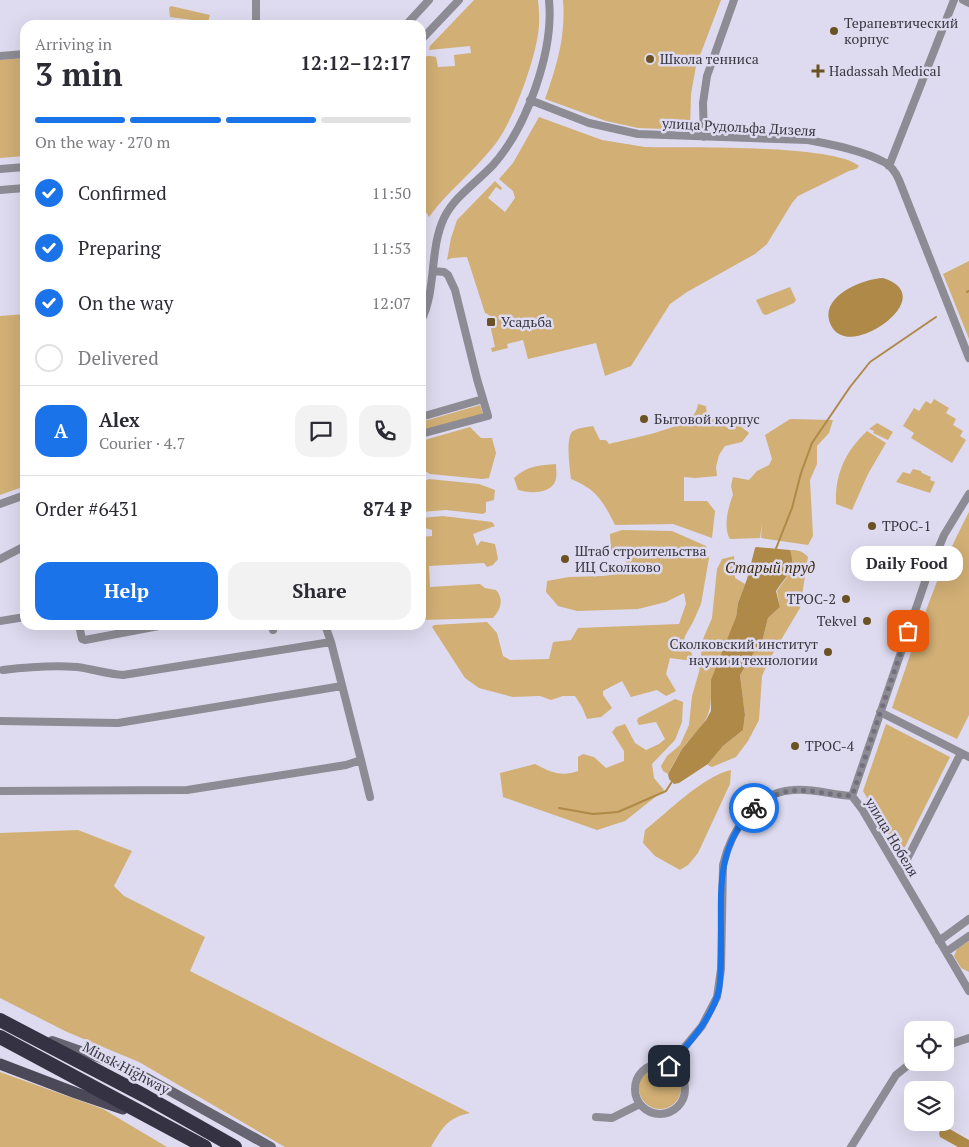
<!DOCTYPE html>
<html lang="en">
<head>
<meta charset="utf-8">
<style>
  body { margin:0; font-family:"PT Serif",serif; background:#f2f2f3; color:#2b2b33; height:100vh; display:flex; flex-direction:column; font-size:19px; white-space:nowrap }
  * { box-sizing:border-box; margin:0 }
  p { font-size:16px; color:#7c7c81 }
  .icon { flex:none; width:28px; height:28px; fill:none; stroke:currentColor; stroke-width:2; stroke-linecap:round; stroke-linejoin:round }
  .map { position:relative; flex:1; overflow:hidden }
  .panel { position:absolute; left:20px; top:20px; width:406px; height:610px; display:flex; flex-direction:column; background:#fff; border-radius:15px; box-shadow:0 5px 20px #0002 }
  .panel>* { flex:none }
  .buttons { position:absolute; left:904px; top:1021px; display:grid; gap:10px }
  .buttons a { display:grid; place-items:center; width:50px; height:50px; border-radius:10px; background:#fff; box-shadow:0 5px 20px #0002; font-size:25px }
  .pin { position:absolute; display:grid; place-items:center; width:42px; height:42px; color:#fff; margin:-21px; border-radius:10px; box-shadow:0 2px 8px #0006 }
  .courier { position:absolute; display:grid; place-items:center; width:50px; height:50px; margin:-25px; border:4px solid #1a73e8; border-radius:50%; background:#fff; color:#222; box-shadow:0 1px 6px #0007 }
  .bubble { position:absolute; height:35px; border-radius:15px; background:#fff; box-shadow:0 5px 20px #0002; font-size:16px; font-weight:700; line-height:35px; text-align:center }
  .head em { font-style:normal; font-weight:700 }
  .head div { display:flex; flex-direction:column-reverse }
  .head { display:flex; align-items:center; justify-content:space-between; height:85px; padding:0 15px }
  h1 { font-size:32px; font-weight:700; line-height:38px }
  .bar { display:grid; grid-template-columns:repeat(4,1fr); gap:8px 5px; align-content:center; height:60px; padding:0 15px }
  .bar i { height:6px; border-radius:4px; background:#e1e1e2 }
  .bar .current { background:#1a73e8 }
  .bar p { grid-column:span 4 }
  .line { display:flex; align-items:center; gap:12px; padding:0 15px; border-top:1px solid #e1e1e2 }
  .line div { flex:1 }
  .round { display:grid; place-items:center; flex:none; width:52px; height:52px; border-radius:15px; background:#f2f2f3 }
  ol { padding:0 15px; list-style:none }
  li { display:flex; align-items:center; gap:15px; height:55px }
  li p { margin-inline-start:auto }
  li .icon { padding:5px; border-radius:50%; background:#1a73e8; color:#fff; stroke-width:4 }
  li:last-child { color:#7c7c81 }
  li i { width:28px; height:28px; border:2px solid #e1e1e2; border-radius:50% }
  .primary-button { display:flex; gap:10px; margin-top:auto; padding:10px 15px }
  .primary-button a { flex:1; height:58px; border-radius:15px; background:#1a73e8; color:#fff; font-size:20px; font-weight:700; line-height:58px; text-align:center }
  .primary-button a+a { background:#f2f2f3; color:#2b2b33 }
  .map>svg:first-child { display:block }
</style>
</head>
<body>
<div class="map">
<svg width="969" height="1147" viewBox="0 0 969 1147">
  <rect width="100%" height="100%" fill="#dedbf0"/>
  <!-- green -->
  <path fill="#d1af75" d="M 474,0 L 538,0 C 539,11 540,23 538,34 C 534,63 512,125 493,147 C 473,172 448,191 429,217 L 421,204 L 421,59 C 425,55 431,56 436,57 L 438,67 L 455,66 L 454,55 L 471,53 L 470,46 L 429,50 L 430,46 Z
    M 563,0 L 721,0 L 696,66 L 691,94 L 690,130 L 638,128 L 606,121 L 545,99 C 557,66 566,35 563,0 Z
    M 171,6 L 210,15 L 208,22 L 170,17 L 169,8 Z
    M 25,58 L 25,156 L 0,158 L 0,60 Z
    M 539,117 L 602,140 L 645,147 C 685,148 833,144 859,166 L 856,169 L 849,171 L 798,196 L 792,203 L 767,244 L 755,254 L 687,292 L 670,304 L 631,366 L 605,376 L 596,343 L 528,359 L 523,340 L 507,344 L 508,348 L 492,352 L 491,348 L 495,347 L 491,329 C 495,322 493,316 485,313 L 467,257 L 452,258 L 447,260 L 451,238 L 457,220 L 495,181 L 502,188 L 501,190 L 496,187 L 488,198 L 505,212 L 515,198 L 513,191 L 499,179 L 513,163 Z
    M 969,261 L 969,339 L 943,274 Z
    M 790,287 L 796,300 L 794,303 L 766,315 L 763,314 L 756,300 Z
    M 25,314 L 25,486 L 0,495 L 0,316 Z
    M 934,399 L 949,408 L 946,413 L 956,419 L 953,425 L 963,431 L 960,436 L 966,440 L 952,463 L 911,438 L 914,433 L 903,426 L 914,408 L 919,411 L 926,401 L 931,404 Z
    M 698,404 L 706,406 L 707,414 L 723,419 L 723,425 L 728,428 L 739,425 L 749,433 L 742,442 L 725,446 L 719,455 L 716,467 L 717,476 L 695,478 L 684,477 L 684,501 L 707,501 L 715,511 L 712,538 L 673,524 L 615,525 C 603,501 596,489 571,479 C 570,470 565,436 573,431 C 578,428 587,427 593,426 L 600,440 L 606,440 L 609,444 C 632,438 673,431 691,418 C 695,414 697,410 698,404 Z
    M 480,405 L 483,414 L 421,431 L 421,422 Z
    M 790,419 L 833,420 L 829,433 L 817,446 L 817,464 L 810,480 L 813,536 L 808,545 L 761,538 L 762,523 L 760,538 L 730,539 C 723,528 728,507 733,495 L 731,486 L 733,477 L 749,480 L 757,471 L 769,465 L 772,459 L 765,435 Z
    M 877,423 L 893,432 L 888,440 L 873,433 L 874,431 L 869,429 Z
    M 470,427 L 481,438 L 492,438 L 496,453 L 489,478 L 482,479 L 430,474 L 421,469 L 421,441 Z
    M 867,431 L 886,443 L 868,474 L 852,510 L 836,504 C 835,474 845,452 867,431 Z
    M 556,464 C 556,471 558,479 553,485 C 546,494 528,493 518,490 L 514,478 C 526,466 540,465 556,464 Z
    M 913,469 L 921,471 L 922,473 L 931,477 L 930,480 L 935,482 L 930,493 L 896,482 L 903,472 L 910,474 Z
    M 429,479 L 479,484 L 495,490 L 494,500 L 486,502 L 486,512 L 483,514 L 446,510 L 421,512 L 421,483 Z
    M 969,512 L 969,715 L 957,739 L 892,708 C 915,642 936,574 969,512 Z
    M 443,516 L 492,522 L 495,526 L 473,534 L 477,546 L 481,541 L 495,544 L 498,559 L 493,565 L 487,567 L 484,563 L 429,566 L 430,587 L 480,584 L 485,588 L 496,590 C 504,599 501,609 493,618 L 421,620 L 421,537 L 432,536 L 432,530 L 421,527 L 421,518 Z
    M 622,530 L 672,531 L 706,546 L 709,558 L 701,604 L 693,622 L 685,636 L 682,648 L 691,652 L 694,659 L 685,660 L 670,658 L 666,674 L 676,691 L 666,696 L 657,690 L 631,697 L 622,681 L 603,691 L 603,695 L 612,708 L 601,717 L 587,719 L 582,707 L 575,696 L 563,696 L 551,700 L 540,696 L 513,697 L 479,688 L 465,678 L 432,627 L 434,625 L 487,622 L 497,633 L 503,656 L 510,660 L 549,659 L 553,642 L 571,640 L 578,628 L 679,624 L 686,604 L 684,593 L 666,602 L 638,609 L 577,611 L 558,606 L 546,592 L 547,581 L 569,577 L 603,576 L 627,573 L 625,551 L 611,551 L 610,534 Z
    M 790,550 C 798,550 803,551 808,557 L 800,608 L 769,660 L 762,676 L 759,720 L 748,741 L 736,757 L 712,767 L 709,766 L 708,764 L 723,746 L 743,730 L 745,715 L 740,675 L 763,638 L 768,618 L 780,607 L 777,591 C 787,575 797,571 790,550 Z
    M 734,556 L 735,578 L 745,584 L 738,603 L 736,617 L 711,698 C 710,724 696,730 682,749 C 677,757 672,766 668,774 L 663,771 L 661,766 L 667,756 L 680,745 L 689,725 L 692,696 L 699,672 L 703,639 L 712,618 L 717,569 L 722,559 Z
    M 675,699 L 683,702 L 682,722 L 675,740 L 652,764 L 654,778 L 664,790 L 625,821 L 597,830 L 503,797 L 500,773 L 535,764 C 550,772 561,777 578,771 L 578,757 L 583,754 L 594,757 L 606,768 L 624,761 L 624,751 L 612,732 L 616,727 L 625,724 L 635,743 L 646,750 L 659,744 L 665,739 L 656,722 L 639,725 L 637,721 L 638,718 Z
    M 886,724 L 950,757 L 901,855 L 863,791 Z
    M 731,770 L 730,784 L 698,853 L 688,865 L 680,870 L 655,856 L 643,843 L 645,830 C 668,812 703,776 731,770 Z
    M 78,830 L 132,851 L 114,886 L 124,896 L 205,937 L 190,971 L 470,1113 C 447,1118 442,1128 431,1147 L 285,1147 L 139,1062 L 67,1032 L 0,998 L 0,833 Z
    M 969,941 L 969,972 L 961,968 L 954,956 L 957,949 Z
    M639 1088a21 21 0 1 1 42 0a21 21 0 1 1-42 0Z
    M 0,1072 L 103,1109 L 167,1147 L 0,1147 Z"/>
  <!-- water -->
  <path fill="#ae8947" d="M 883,278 C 935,294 871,344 844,336 C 836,334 831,328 829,320 C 823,295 863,279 883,278 Z
    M 756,547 L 790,550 C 797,571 786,575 776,591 L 780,607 L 768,618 L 763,638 L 740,675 L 745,715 L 743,730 L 723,746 L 708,764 L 679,783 L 674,784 L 669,779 L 668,774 L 682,749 L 706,720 L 711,711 L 711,680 L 736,617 L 738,603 L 747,579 L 755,548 Z
    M 942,1127 L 946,1127 L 969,1140 L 969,1147 L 958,1147 L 940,1137 L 939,1133 Z"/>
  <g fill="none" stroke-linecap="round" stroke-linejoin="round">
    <!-- stream -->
    <path stroke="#ae8947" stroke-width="2" d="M 967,292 L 969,291
      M 775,551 L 792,508 L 801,473 L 812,443 L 850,387 L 870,362 L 936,317
      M 559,808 L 593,814 L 618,812 L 666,791 L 673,780"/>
    <!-- street -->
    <path stroke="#8d8c94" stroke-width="8" d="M 256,0 L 256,21
      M 963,0 L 969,3
      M 406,25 L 429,0
      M 421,40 L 459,0
      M 0,56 L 25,54
      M 530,100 L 589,123 L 638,134 L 808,140 C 833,145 862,150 884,162 C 892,166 896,173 899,180 L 969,358
      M 704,137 L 703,103 L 707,76 L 734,0
      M 889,166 L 954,0
      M 0,169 L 25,167
      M 0,190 L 25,188
      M 421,321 C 437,289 429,250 444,218 C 454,197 477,182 493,165 C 527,127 554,51 549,0
      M 421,417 L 483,399
      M 421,434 L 488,416 L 477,379 L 455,290 L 448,275 L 444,272 L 434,271
      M 0,504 L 25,495
      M 0,559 L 25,546
      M 0,621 L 25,617
      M 79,625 L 82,639 L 85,640 L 164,625
      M 272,625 L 273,630
      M 3,670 C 28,667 52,665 77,667 C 93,669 107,674 123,675 L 331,642
      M 880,712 L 969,757
      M 0,721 L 118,723 L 342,686
      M 361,760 L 370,797
      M 0,791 L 187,790 L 346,765 L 361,760 L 331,642 L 325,625
      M 852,796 L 927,576 L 944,535 L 969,494
      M 852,796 L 862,809 L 969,991
      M 900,873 L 961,753
      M 939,941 L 969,919
      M 946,952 L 969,936
      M 945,1046 L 969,1038
      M635 1089a25 25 0 1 1 50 0a25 25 0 1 1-50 0Z
      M 669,1066 L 702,1026 L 717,997 L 721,969 L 723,865 C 731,831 755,792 793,790 C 813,788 832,795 852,796
      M 596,1117 L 612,1118 L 640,1104
      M 851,1147 L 896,1075 L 912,1062"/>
    <!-- secondary -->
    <path stroke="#666571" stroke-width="10" d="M 52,1041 L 112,1062 L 138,1073 L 271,1147"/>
    <!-- primary -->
    <path stroke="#4b4958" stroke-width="11" d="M 0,1064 L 76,1093 L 123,1109"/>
    <!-- highway -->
    <path stroke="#353243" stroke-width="14" d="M 0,1020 L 145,1096 L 235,1147
      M 0,1037 L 205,1147"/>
  </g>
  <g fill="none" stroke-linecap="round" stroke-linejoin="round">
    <!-- done -->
    <path stroke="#72707d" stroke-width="5" stroke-dasharray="0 9" d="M 754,808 C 789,779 813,794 852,796 L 908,631"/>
    <!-- route -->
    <path stroke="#1a73e8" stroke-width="6" d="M 669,1066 C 688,1044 712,1019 719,990 C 721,977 721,964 721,952 C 722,897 713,850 754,808"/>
  </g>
  <!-- markers -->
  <g fill="#6b5223" stroke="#dedbf0" stroke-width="2">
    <circle cx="834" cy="31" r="5"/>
    <circle cx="650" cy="59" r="5"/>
    <path d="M815.5 63.5h5v5h5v5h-5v5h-5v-5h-5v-5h5z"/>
    <rect x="486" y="317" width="10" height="10" rx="2.5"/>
    <circle cx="644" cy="419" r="5"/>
    <circle cx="872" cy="526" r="5"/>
    <circle cx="565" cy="559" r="5"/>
    <circle cx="846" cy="599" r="5"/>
    <circle cx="867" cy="621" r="5"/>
    <circle cx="828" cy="652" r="5"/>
    <circle cx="795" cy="746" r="5"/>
  </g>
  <g text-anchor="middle" stroke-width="5" stroke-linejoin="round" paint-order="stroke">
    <!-- poi labels -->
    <g font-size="14" fill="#38363f" stroke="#dedbf0" text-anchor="start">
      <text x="844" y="28">Терапевтический<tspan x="844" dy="16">корпус</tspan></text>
      <text x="660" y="64">Школа тенниса</text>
      <text x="829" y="76">Hadassah Medical</text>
      <text x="501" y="327">Усадьба</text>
      <text x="654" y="424">Бытовой корпус</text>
      <text x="882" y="531">TPOC-1</text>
      <text x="575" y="556">Штаб строительства<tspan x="575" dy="16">ИЦ Сколково</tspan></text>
      <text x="836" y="604" text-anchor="end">TPOC-2</text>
      <text x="857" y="626" text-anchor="end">Tekvel</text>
      <text x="818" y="649" text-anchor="end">Сколковский институт<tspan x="818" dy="16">науки и технологии</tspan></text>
      <text x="805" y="751">TPOC-4</text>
    </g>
    <!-- street labels -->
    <g font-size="14" fill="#38363f" stroke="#dedbf0">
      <text transform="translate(739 127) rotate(3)" y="5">улица Рудольфа Дизеля</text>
      <text transform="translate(892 837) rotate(59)" y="5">улица Нобеля</text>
      <text transform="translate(126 1068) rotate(28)" y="5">Minsk Highway</text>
    </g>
    <!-- water labels -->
    <g font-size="15" font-style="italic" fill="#3d2d0f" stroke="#dedbf0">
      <text x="770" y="573">Старый пруд</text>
    </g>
  </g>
</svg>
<div class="buttons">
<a><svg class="icon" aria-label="locate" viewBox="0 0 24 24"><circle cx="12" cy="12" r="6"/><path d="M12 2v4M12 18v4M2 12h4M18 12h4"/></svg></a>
<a><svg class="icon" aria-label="layers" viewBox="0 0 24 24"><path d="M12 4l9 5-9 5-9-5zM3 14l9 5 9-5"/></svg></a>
</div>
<div class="pin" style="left:908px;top:631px;background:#ea580c"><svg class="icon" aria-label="bag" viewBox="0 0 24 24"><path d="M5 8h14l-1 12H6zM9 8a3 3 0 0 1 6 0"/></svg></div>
<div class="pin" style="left:669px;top:1066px;background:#1f2937"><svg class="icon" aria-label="home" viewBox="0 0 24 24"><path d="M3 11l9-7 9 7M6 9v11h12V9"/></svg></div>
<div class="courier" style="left:754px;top:808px"><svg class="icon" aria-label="bike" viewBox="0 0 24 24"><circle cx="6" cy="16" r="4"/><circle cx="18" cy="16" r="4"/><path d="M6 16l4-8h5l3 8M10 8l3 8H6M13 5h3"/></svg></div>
<div class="bubble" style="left:851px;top:546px;width:112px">Daily Food</div>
<section class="panel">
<div class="head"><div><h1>3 min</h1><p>Arriving in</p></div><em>12:12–12:17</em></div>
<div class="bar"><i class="current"></i><i class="current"></i><i class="current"></i><i></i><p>On the way · 270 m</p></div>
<ol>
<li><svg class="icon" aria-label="check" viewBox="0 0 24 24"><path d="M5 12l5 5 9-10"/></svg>Confirmed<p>11:50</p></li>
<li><svg class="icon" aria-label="check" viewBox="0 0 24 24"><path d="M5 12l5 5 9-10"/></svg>Preparing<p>11:53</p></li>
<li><svg class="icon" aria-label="check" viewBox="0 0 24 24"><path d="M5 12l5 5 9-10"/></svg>On the way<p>12:07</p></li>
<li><i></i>Delivered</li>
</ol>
<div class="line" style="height:90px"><b class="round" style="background:#1a73e8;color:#fff">A</b><div><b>Alex</b><p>Courier · 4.7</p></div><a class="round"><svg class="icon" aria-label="chat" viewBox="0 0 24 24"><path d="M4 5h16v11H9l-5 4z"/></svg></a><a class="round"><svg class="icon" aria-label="phone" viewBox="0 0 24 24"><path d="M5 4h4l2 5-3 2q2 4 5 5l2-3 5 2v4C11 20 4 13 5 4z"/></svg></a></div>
<div class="line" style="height:65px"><div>Order #6431</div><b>874 ₽</b></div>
<div class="primary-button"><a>Help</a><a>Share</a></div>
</section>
</div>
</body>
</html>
